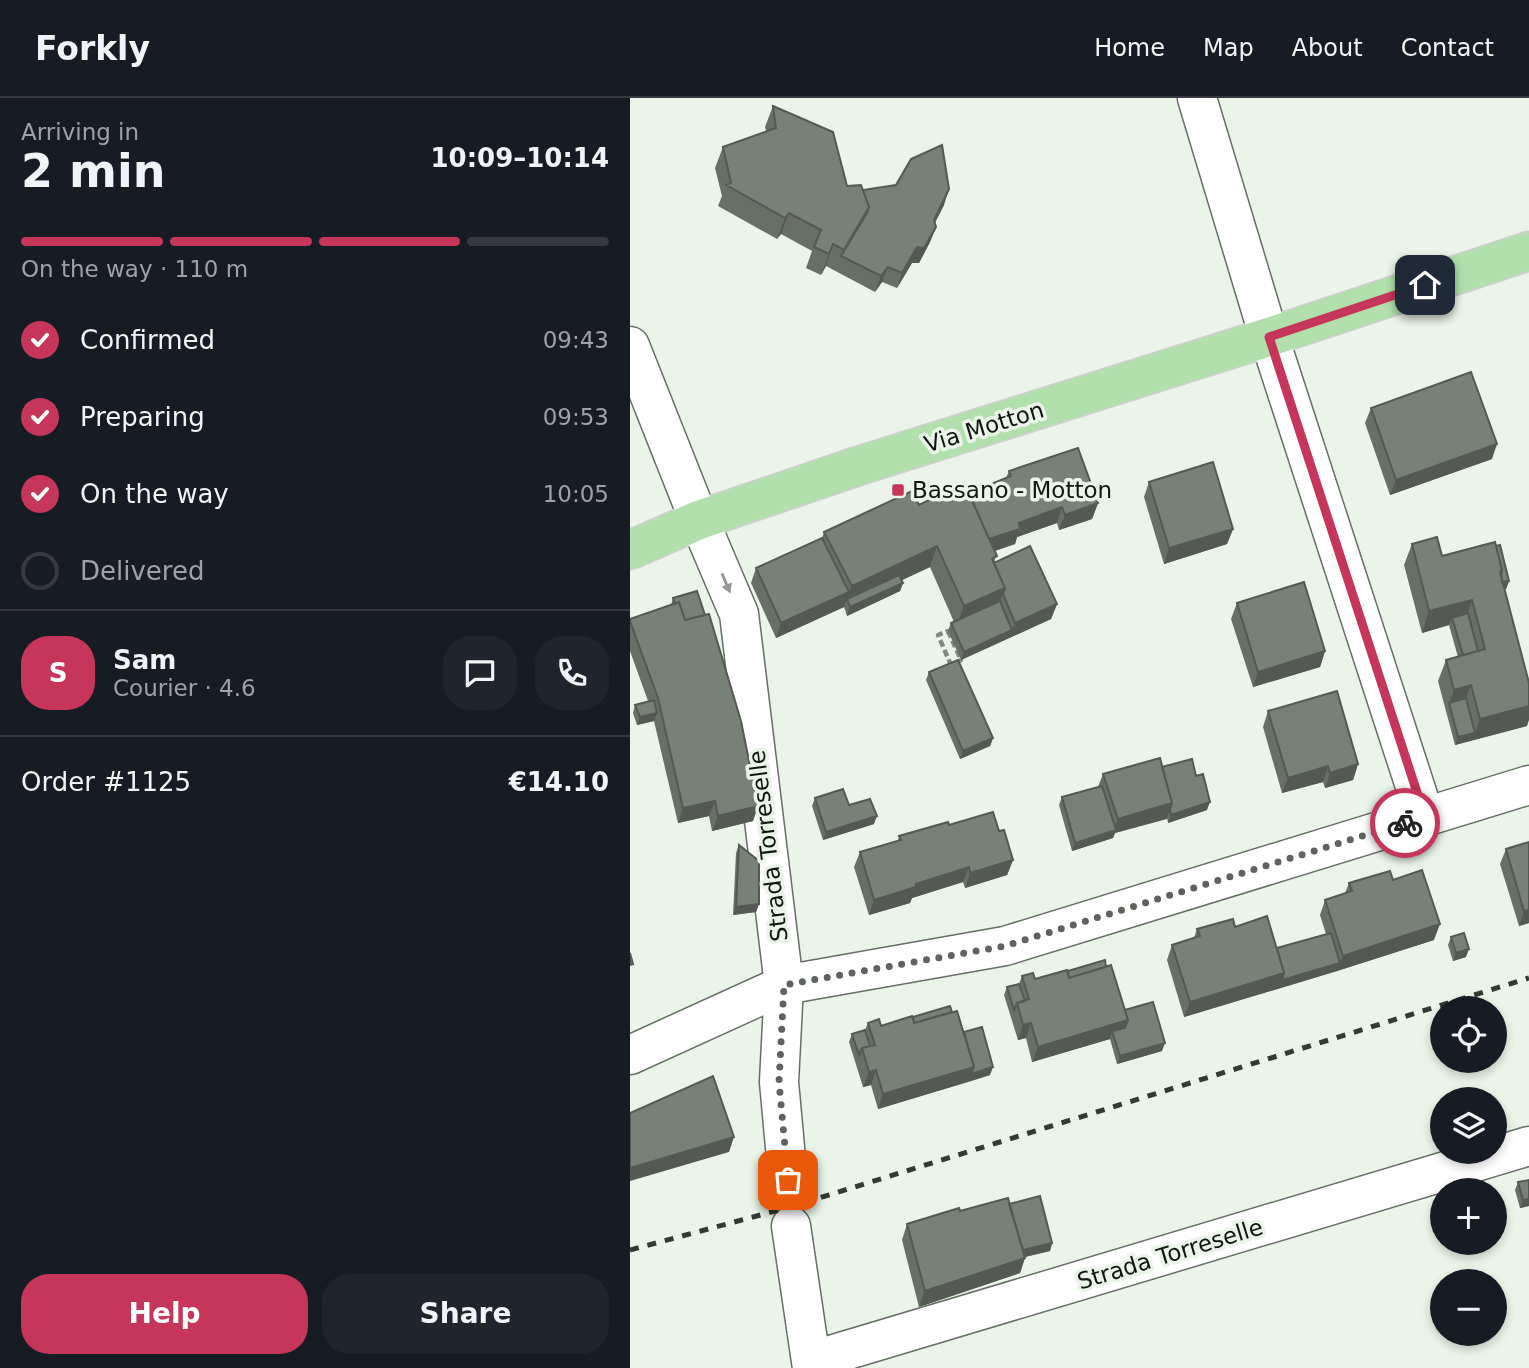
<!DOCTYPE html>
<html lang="en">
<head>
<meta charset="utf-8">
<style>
  body { margin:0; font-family:"DejaVu Sans",sans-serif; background:#20242c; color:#f1f3f6; height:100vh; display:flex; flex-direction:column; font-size:26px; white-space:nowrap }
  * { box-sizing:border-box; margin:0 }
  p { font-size:23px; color:#9ea1a6 }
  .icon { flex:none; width:38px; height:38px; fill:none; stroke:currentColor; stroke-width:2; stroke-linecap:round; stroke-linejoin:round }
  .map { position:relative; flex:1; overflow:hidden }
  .sheet { display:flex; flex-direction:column; background:#171b24; width:630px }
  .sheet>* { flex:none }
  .tools { position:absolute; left:800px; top:898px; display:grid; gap:14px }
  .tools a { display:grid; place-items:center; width:77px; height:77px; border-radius:50%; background:#171b24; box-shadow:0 4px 10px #0003; font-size:35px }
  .pin { position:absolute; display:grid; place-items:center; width:60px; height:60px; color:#fff; margin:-30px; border-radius:14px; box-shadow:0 4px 10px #0006 }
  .courier { position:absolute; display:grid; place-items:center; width:70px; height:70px; margin:-35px; border:5px solid #c5365a; border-radius:50%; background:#fff; color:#222; box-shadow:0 2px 9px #0007 }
  .head em { font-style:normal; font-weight:800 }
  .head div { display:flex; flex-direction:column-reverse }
  .head { display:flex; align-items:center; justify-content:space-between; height:119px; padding:0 21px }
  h1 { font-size:46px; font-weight:800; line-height:52px }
  .bar { display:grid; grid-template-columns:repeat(4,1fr); gap:10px 7px; align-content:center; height:84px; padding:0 21px }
  .bar i { height:9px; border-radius:5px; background:#363941 }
  .bar .on { background:#c5365a }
  .bar p { grid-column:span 4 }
  .line { display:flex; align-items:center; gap:18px; padding:0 21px; border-top:2px solid #363941 }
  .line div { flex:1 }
  .round { display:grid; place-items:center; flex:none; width:74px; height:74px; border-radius:28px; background:#20242c }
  ol { padding:0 21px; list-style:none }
  li { display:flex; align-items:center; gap:21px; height:77px }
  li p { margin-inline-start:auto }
  li .icon { padding:7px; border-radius:50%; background:#c5365a; color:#fff; stroke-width:4 }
  li:last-child { color:#9ea1a6 }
  li i { width:38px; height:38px; border:4px solid #363941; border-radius:50% }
  .cta { display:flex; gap:14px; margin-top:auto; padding:14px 21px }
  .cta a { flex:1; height:80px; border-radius:28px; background:#c5365a; color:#fff; font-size:28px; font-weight:800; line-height:80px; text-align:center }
  .cta a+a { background:#20242c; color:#f1f3f6 }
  header { display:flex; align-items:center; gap:42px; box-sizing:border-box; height:98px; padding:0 35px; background:#171b24; border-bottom:2px solid #363941 }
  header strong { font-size:33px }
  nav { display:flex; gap:38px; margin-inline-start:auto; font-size:24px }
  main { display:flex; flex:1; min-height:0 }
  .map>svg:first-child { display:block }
</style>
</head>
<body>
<header>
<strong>Forkly</strong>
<nav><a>Home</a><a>Map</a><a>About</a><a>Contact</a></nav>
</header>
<main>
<section class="sheet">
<div class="head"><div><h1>2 min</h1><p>Arriving in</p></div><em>10:09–10:14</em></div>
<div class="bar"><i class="on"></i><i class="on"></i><i class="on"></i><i></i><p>On the way · 110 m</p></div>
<ol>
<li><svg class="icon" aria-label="check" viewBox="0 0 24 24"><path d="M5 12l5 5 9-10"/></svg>Confirmed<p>09:43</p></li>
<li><svg class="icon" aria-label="check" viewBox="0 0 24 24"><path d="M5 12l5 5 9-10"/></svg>Preparing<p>09:53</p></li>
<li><svg class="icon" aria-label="check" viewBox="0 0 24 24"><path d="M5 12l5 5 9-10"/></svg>On the way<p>10:05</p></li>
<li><i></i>Delivered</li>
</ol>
<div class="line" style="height:126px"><b class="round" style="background:#c5365a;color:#fff">S</b><div><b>Sam</b><p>Courier · 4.6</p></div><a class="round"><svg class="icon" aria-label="chat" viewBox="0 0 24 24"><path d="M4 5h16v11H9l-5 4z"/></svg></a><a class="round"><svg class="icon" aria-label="phone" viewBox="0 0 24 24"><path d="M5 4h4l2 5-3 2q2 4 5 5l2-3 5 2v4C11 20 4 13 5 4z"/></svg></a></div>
<div class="line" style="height:91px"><div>Order #1125</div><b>€14.10</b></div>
<div class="cta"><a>Help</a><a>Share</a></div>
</section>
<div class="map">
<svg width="899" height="1270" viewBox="0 0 899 1270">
  <rect width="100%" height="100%" fill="#eaf4e8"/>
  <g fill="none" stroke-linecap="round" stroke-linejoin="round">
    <!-- minor casing -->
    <g stroke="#666f65" stroke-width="41">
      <path id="minor" d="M 567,0 L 639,239 L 795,719
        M 0,248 L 69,422 L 109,516 L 154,887 L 149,984 L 158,1082
        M 0,957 L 154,887 L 375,848 L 899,687
        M 161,1128 L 182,1270
        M 181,1263 L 899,1048"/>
    </g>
    <!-- major casing -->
    <g stroke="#d0d0d0" stroke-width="41">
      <path id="major" d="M 0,452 L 69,422 L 228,368 L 639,239 L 899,153"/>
    </g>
    <!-- path -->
    <path stroke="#828981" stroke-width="4.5" stroke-dasharray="7 3.5" stroke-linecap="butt" d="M 318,533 L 331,562 L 321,567 L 308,537 Z"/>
    <!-- minor -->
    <use href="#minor" stroke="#fff" stroke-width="38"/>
    <!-- major -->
    <use href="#major" stroke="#b2e0ad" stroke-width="38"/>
    <!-- rail -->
    <path stroke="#343934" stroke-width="5" stroke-dasharray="9 9" stroke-linecap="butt" d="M 0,1152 L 160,1109 L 899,880"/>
  </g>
  <!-- wall -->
  <path fill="#676f66" d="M 143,8 L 217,88 L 314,107 L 305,125 L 306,129 L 300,144 L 289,165 L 282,165 L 267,190 L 252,184 L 245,194 L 196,168 L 191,177 L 176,170 L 182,153 L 151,136 L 147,141 L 88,108 L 92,98 L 85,70 L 93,49 L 136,33 L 135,29 Z
    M 741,310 L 862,361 L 760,397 L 735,325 Z
    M 379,373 L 468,405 L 462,421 L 429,432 L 427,425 L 387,439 L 385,446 L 365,453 L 365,465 L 427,506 L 421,521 L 331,562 L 318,533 L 321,525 L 324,524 L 300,469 L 272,482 L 273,485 L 270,493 L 217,518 L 214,509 L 146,540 L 121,485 L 126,470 L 192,440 L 194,434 L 289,407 L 339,395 L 376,380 Z
    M 519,384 L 603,431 L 597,446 L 534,466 L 514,399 Z
    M 782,446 L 879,483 L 876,491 L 874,491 L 897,628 L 825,647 L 808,583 L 816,562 L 828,559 L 819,527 L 792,535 L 774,467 Z
    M 43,500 L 128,708 L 123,723 L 82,733 L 79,718 L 48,725 L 24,623 L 7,627 L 3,615 L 5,607 L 18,603 L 0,553 L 0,521 L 41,507 Z
    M 607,505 L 695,553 L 690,569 L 623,589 L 601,521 Z
    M 299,574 L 363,640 L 360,648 L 330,661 L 296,582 Z
    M 638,613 L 728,666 L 723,682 L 695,690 L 693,684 L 652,695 L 633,629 Z
    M 532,669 L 577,712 L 538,725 L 537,720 L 485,735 L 483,740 L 442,753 L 429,707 L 432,699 L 468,689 L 473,676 Z
    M 185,700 L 219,707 L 244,726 L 193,742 L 182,708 Z
    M 319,727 L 369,733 L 383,762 L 377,777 L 335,790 L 333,784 L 282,800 L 280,805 L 239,817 L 224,769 L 230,754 L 268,743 L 269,738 Z
    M 109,747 L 129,806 L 126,814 L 103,817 L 106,755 Z
    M 876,751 L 899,825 L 889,828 L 870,766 Z
    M 763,782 L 804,842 L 707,873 L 554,919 L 537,862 L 542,847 L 564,840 L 567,831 L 605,829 L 647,850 L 696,836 L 690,817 L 695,802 L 715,795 L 719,785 Z
    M 821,839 L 836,859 L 823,863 L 818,847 Z
    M 476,869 L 495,912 L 532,953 L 487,966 L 480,941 L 402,964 L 396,940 L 388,942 L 374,897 L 377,889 L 389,886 L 392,878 L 405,881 L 438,873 Z
    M 322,914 L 360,977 L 248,1011 L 241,987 L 233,989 L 219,944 L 222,936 L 235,932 L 238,925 L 251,928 L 283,919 Z
    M 899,1082 L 899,1108 L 890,1110 L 885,1092 L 888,1084 Z
    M 379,1106 L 422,1145 L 420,1153 L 395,1159 L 390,1175 L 289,1209 L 272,1142 L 277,1126 Z"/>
  <!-- shaded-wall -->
  <path fill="#545a53" d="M 319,91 L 314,107 L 298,137 L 304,122 Z
    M 159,115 L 151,136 L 147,141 L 155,120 Z
    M 306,129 L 300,144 L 289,165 L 282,165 L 267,190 L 272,175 L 287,149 Z
    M 203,146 L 196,168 L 191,177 L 199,156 Z
    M 258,169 L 252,184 L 245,194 L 251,178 Z
    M 867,346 L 862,361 L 760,397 L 766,382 Z
    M 468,405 L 462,421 L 429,432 L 435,417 Z
    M 432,409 L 427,425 L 387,439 L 385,446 L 349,458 L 355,442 L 389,425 Z
    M 603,431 L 597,446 L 534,466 L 539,450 Z
    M 307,448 L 300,469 L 219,507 L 217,501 L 214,509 L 146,540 L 151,525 L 219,494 L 222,488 Z
    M 872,472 L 879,483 L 876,491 L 865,494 L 870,474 Z
    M 273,485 L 270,493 L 217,518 L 220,509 Z
    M 375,490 L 367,511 L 326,529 L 334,508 Z
    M 842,502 L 835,523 L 822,520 L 819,527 L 792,535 L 799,513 Z
    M 427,506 L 421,521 L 331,562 L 334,554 L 382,532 L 385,525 Z
    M 695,553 L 690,569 L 623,589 L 628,574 Z
    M 841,587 L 833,608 L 819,605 L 824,592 Z
    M 899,608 L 899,622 L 897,628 L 825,647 L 828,639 L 845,635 L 850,621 Z
    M 27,615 L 24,623 L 7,627 L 10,619 Z
    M 363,640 L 360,648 L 330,661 L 333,653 Z
    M 728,666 L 723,682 L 695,690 L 700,675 Z
    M 698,668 L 693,684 L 652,695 L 658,680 Z
    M 85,703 L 79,718 L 48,725 L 53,710 Z
    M 580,704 L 577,712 L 538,725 L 541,717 Z
    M 542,705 L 537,721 L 485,735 L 483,740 L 442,753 L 445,745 L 483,733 L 488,721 Z
    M 128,708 L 123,723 L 82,733 L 88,718 Z
    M 247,718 L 244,726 L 193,742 L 196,734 Z
    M 383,762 L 377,777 L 335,790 L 340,775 Z
    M 339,769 L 333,784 L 282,800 L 280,805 L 239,817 L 244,802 L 286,786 Z
    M 129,806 L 126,814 L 103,817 L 106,809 Z
    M 899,812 L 899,825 L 889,828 L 894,813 Z
    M 810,826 L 804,842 L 707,873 L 713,858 Z
    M 839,851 L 836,859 L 823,863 L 826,855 Z
    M 710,865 L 707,873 L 554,919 L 560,904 L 654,875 Z
    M 498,922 L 493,938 L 482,933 L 480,941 L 402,964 L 408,949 Z
    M 401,925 L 396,940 L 388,942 L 393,927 Z
    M 535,945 L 532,953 L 487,966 L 490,958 Z
    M 344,969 L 338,984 L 248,1011 L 253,996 Z
    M 363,969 L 360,977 L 338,984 L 341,976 Z
    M 246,972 L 241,987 L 233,989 L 239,974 Z
    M 104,1039 L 99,1054 L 0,1083 L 0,1070 Z
    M 899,1101 L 899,1108 L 890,1110 L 893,1102 Z
    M 422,1145 L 420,1153 L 386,1161 L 389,1153 Z
    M 395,1160 L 390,1175 L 289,1209 L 295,1193 Z"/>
  <!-- building -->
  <path fill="#788177" stroke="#545a53" stroke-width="2" d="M 143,8 L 203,34 L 217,88 L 231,87 L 239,109 L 214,152 L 203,146 L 199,156 L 184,149 L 191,132 L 159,115 L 155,120 L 96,87 L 101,85 L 93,49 L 146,30 Z
    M 312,47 L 319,91 L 304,122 L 306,129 L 294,150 L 287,149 L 272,175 L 258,169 L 251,178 L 211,158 L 237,115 L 239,109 L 233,92 L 266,87 L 281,61 Z
    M 841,274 L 867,346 L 766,382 L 741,310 Z
    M 448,350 L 468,405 L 435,417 L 432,409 L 389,425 L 390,431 L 359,441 L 339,395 L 381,378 L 379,373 Z
    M 583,364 L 603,431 L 539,450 L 519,384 Z
    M 334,385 L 367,458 L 362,461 L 375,490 L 334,508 L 307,448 L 222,488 L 194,434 L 282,393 L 289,407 Z
    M 807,439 L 812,458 L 865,444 L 872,472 L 870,474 L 899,585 L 899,608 L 850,621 L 841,587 L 824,592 L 816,562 L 855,551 L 842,502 L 799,513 L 782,446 Z
    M 192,440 L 219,494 L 151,525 L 126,470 Z
    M 870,447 L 879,483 L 872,484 L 871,477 L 872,472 L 866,448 Z
    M 400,448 L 427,506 L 385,525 L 373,496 L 375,490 L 364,465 Z
    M 269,477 L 273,485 L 220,509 L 217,501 Z
    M 674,484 L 695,553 L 628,574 L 607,505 Z
    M 67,493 L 75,517 L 55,522 L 49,504 L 45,506 L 43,500 Z
    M 370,503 L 382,532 L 334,554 L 321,525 Z
    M 49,504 L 55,522 L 79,516 L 111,623 L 128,708 L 88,718 L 85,703 L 53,710 L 28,600 L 0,523 L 0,521 Z
    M 838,515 L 848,553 L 833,557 L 822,520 Z
    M 328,562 L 363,640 L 333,653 L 299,574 Z
    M 707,593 L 728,666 L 700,675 L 698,668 L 658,680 L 638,613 Z
    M 836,600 L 845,635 L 828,639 L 819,605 Z
    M 24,602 L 27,615 L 10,619 L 5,607 Z
    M 530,660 L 542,705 L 488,721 L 473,676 Z
    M 562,661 L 566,678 L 573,676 L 580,704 L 541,717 L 540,712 L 542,705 L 532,669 Z
    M 472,688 L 486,732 L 445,745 L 432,699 Z
    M 213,691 L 219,707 L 240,701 L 247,718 L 196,734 L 185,700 Z
    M 363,714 L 369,733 L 374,732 L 383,762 L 340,775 L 339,769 L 286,786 L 286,789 L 244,802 L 230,754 L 271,742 L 269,738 L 318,724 L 319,727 Z
    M 899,744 L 899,812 L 894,813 L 876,751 Z
    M 109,747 L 129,763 L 129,806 L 106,809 Z
    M 792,772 L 810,826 L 713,858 L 695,802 L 722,793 L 719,785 L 760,773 L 763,782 Z
    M 637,818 L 654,875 L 560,904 L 542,847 L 570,838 L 567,831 L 603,821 L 605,829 Z
    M 701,835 L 710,865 L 652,882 L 654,875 L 647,850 Z
    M 834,835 L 839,851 L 826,855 L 821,839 Z
    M 0,855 L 3,866 L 0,867 Z
    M 475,862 L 476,869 L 439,880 L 438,873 Z
    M 481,867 L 498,922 L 408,949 L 401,925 L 393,927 L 387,905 L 399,901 L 392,878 L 403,875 L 405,881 L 437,872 L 439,880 Z
    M 389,886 L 395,903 L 387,905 L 384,912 L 377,889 Z
    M 523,904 L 535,945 L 490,958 L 482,933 L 495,930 L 498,922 L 495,912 Z
    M 320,908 L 322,914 L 284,925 L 283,919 Z
    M 327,913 L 344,969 L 253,996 L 246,972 L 239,974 L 232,950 L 245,947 L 238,925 L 249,921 L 251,928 L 282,918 L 284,925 Z
    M 352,929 L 363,969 L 341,976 L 344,969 L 334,934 Z
    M 235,932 L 240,948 L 232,950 L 229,957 L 222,936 Z
    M 83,978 L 104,1039 L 0,1070 L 0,1015 Z
    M 899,1082 L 899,1101 L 893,1102 L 888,1084 Z
    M 410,1098 L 422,1145 L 393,1152 L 379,1106 Z
    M 378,1100 L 395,1160 L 295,1193 L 277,1126 L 329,1110 L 330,1113 Z"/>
  <!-- one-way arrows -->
  <defs><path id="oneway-solid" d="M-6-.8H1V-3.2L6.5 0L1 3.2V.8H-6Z" transform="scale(1.75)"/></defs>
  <use fill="#949694" href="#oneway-solid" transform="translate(96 485) rotate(67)"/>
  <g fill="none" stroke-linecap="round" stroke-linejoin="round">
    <!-- done -->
    <path stroke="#5e645d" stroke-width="7" stroke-dasharray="0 12.6" d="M 158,1082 L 149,984 L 154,887 L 375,848 L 775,725"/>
    <!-- route -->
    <path stroke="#c5365a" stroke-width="9" d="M 775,725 L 795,719 L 639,239 L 795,187"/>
  </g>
  <!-- markers -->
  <rect fill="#c5365a" stroke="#eaf4e8" stroke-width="2.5" x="261" y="385" width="14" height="14" rx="3.5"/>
  <g text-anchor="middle" stroke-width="7" stroke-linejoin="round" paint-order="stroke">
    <!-- street labels -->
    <g font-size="23" fill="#121612" stroke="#eaf4e8">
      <text transform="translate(354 329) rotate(-17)" y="8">Via Motton</text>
      <text transform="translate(138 748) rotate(-97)" y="8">Strada Torreselle</text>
      <text transform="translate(540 1156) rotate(-17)" y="8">Strada Torreselle</text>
    </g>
    <!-- poi labels -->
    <g font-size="23" fill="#121612" stroke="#eaf4e8" text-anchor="start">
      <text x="282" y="400">Bassano - Motton</text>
    </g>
  </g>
</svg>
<div class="tools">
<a><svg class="icon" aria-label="locate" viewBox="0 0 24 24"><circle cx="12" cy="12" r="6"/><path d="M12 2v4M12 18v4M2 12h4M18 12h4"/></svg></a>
<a><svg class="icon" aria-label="layers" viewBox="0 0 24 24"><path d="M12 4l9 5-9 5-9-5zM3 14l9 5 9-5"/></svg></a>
<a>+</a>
<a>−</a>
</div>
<div class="pin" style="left:158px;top:1082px;background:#ea580c"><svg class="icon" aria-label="bag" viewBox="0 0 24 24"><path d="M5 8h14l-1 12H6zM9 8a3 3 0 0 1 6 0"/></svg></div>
<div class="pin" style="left:795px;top:187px;background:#1f2937"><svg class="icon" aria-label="home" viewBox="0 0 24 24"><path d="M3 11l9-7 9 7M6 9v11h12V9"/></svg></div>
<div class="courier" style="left:775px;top:725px"><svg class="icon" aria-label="bike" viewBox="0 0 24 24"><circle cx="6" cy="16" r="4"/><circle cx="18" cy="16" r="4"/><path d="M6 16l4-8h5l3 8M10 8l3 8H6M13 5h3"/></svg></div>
</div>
</main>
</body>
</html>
